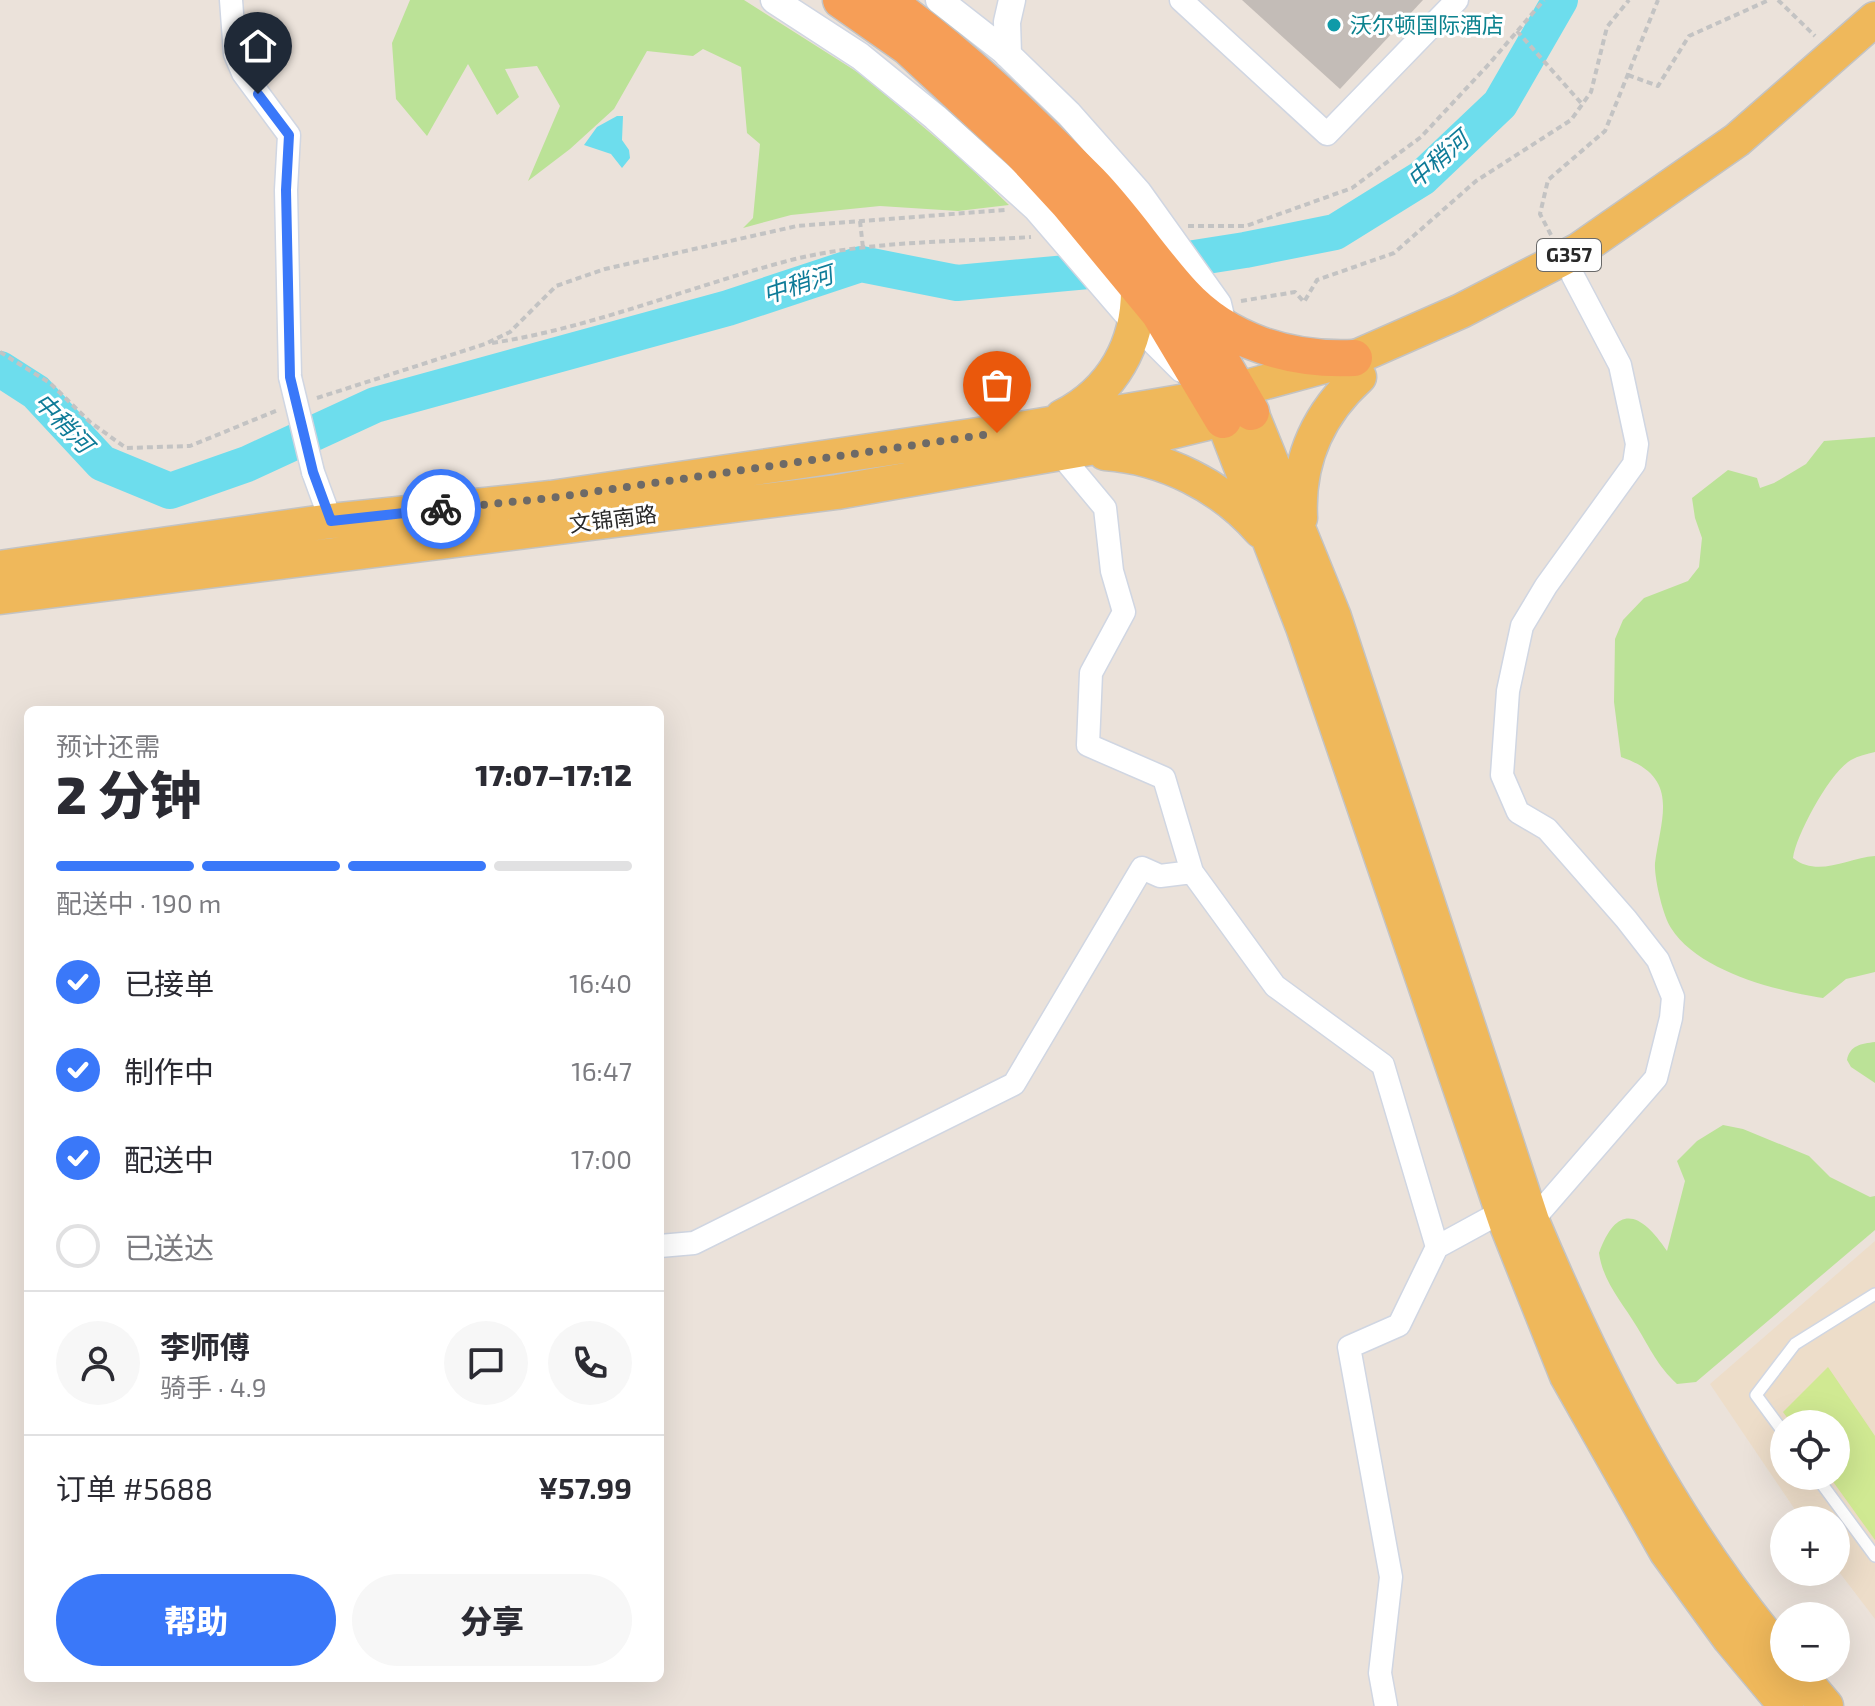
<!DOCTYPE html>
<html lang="zh">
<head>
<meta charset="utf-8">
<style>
  body { margin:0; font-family:"Exo 2","Noto Sans SC",sans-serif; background:#f7f7f7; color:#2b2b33; height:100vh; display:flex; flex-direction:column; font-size:30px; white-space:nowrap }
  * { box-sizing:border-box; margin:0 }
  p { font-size:26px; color:#7c7c81 }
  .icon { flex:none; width:44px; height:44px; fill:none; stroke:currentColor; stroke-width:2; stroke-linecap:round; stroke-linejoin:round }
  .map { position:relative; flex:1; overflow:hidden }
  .details { position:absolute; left:24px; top:706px; width:640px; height:976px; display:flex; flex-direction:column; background:#fff; border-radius:12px; box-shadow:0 8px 32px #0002 }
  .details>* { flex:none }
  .fabs { position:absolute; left:1770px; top:1410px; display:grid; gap:16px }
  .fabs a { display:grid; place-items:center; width:80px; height:80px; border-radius:50%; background:#fff; box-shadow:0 8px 32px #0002; font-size:40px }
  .pin { position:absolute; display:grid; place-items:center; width:68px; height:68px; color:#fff; margin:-82px -34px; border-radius:50% 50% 50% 0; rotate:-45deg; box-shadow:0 0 8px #0007 }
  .pin .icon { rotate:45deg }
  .courier { position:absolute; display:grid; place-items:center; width:80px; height:80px; margin:-40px; border:6px solid #3a78f9; border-radius:50%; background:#fff; color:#222; box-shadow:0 2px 10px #0007 }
  .head em { font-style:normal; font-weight:800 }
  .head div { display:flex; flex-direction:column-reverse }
  .head { display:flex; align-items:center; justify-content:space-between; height:136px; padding:0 32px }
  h1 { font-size:52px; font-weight:800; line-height:60px }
  .bar { display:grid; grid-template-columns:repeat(4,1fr); gap:12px 8px; align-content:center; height:96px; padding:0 32px }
  .bar i { height:10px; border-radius:6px; background:#e1e1e2 }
  .bar .on { background:#3a78f9 }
  .bar p { grid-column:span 4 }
  .line { display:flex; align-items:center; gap:20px; padding:0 32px; border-top:2px solid #e1e1e2 }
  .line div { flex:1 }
  .round { display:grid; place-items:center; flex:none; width:84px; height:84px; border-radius:42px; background:#f7f7f7 }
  ol { padding:0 32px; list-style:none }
  li { display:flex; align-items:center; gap:24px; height:88px }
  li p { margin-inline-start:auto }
  li .icon { padding:8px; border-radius:50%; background:#3a78f9; color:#fff; stroke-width:4 }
  li:last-child { color:#7c7c81 }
  li i { width:44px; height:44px; border:4px solid #e1e1e2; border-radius:50% }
  .button { display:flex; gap:16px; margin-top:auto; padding:16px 32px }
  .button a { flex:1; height:92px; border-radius:48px; background:#3a78f9; color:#fff; font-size:32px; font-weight:800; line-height:92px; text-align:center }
  .button a+a { background:#f7f7f7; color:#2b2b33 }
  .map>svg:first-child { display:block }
</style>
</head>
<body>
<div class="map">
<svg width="1875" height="1706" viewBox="0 0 1875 1706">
  <rect width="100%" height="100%" fill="#ebe2da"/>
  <!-- education -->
  <path fill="#edddc9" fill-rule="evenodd" d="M 1875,1241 L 1875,1619 L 1836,1568 L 1836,1520 L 1802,1520 L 1710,1384 ZM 1784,1424 L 1836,1424 L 1836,1476 L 1784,1476 Z"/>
  <!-- green -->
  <path fill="#bbe297" d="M 410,0 L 744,0 L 862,75 L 960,158 L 1009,205 L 958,211 L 880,206 L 791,215 L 743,228 L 753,218 L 760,144 L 747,133 L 741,67 L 703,49 L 693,56 L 647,51 L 614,109 L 570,149 L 528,181 L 560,106 L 537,66 L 505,69 L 519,97 L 497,115 L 468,64 L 427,136 L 396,99 L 392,43 Z
    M 1875,437 L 1875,752 C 1867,754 1858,756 1851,760 C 1830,772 1796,835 1793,858 C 1818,878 1847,858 1875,856 L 1875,972 L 1846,979 L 1823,998 C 1776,991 1698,971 1671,928 C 1663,916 1654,878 1655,863 C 1661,817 1681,777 1621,757 L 1614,702 L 1615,639 L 1623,620 L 1644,598 L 1688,581 L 1699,567 L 1702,538 L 1695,518 L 1692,498 L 1728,470 L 1757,478 L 1760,488 L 1774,483 L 1806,464 L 1824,441 Z
    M 1875,1042 L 1875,1083 L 1851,1067 L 1847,1060 C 1850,1045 1861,1044 1875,1042 Z
    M 1723,1125 L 1743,1129 L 1809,1156 L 1830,1177 L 1870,1197 L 1875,1196 L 1875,1230 L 1696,1382 L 1677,1384 C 1657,1365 1651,1350 1637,1327 C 1622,1302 1603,1282 1599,1253 C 1618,1200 1643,1215 1667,1251 L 1685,1181 L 1677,1161 L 1697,1141 Z"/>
  <!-- pitch -->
  <path fill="#d0e992" d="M 1828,1367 L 1875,1436 L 1875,1540 L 1829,1476 L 1836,1476 L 1836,1424 L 1792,1424 L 1783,1412 Z"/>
  <!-- water -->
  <path fill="#6ddded" d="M 617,116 L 623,116 L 622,140 L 629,150 L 630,158 L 622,168 L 611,154 L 584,145 L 597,127 Z"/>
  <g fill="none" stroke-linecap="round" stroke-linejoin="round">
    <!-- river -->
    <path stroke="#6ddded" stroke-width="36" d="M 0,369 L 36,392 L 102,463 L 170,491 L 247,464 L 375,405 L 728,308 L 861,264 L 957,283 L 1143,266 L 1245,250 L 1335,232 L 1422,178 L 1500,104 L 1560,0"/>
  </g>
  <!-- building -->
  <path fill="#c3bcb7" d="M 1242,0 L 1423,0 L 1340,89 Z"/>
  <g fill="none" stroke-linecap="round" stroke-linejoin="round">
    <!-- service casing -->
    <g stroke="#d0d6e2" stroke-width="14">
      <path id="service" d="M 1784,1433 L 1756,1395 L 1795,1344 L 1875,1294
        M 1816,1476 L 1875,1556"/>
    </g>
    <!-- minor casing -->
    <g stroke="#d0d6e2" stroke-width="25">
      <path id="minor" d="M 231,0 L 235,54 L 243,73 L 289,135 L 286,190 L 290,377
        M 1181,0 L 1327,134 L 1457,0
        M 313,472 L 331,521
        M 1192,872 L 1275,986 L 1383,1065 L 1437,1247
        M 1532,1221 L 1656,1078 L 1671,1018 L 1673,997 L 1658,960 L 1626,919 L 1547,829 L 1518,812 L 1502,775 L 1508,691 L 1522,626 L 1546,586 L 1634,464 L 1637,444 L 1620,365 L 1573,276
        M 660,1246 L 694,1243 L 1014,1084 L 1142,868 L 1160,876 L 1192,872 L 1164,778 L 1088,745 L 1091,673 L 1124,612 L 1112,571 L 1105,508 L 1060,454
        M 1386,1706 L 1380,1673 L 1391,1577 L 1349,1347 L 1399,1325 L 1437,1247 L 1503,1211"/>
    </g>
    <!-- tertiary casing -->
    <g stroke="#d0d6e2" stroke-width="29">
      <path id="tertiary" d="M 774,0 L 860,56 L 935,117 L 1036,208 L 1130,317 L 1182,369
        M 939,0 L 1003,50 L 1069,114 L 1138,192 L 1218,304 L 1224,329
        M 1008,55 L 1007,22 L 1012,0"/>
    </g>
    <!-- primary casing -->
    <g stroke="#c3c3c3" stroke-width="37">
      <path id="primary" d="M 1251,412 L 1334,617 L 1532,1221 C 1597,1376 1674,1528 1784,1657
        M 1062,417 C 1113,391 1139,344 1138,287
        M 1223,420 L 1303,627 L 1508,1228 L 1567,1376 L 1666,1551 L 1730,1639 L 1786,1706
        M 1105,453 C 1164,457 1222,486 1261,531
        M 1300,518 C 1297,461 1317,415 1359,377
        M 0,568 L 331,521 L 551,498 L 1026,428 L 1210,397 L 1354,358 L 1461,311 L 1579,250 L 1737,140 L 1875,19
        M 0,597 L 837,492 L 1141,439 L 1248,413
        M 1794,1668 L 1826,1706"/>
    </g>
    <!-- trunk casing -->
    <g stroke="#c3c3c3" stroke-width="39">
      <path id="trunk" d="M 841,0 L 908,47 L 1020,151 L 1068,203 L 1159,313 L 1223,420
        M 885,0 C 959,52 1026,117 1090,182 C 1124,217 1150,258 1183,294 C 1227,342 1291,361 1354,358
        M 1192,310 L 1251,412"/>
    </g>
    <!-- path -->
    <path stroke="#c3c3c3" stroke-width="4" stroke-dasharray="6 4" stroke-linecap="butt" d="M 1778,0 L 1815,36
      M 1517,31 L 1582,104
      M 1628,75 L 1658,86 L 1689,36 L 1769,0
      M 860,221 L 863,248
      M 1188,226 L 1246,226 L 1352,188 L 1421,137 L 1489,64 L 1544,0
      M 1551,235 L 1540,214 L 1548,180 L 1605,131 L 1658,0
      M 1241,301 L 1295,292 L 1304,302 L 1317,280 L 1394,253 L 1476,181 L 1571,120 L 1591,92 L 1607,27 L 1629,0
      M 492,343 C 596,327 693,285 795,259 C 871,241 953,242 1031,237
      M 0,352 L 50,383 L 90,422 L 126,448 L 190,446 L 278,410
      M 317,398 L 485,344 L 510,332 L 556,286 L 605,269 L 797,226 L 1005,210"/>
    <!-- service -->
    <use href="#service" stroke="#fff" stroke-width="11"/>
    <!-- minor -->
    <use href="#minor" stroke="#fff" stroke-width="22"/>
    <!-- tertiary -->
    <use href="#tertiary" stroke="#fff" stroke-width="26"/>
    <!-- primary -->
    <use href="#primary" stroke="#efb85b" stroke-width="34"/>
    <!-- trunk -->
    <use href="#trunk" stroke="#f69e57" stroke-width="36"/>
    <!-- minor-bridge casing -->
    <g stroke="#d0d6e2" stroke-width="25" stroke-linecap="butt">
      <path id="minor-bridge" d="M 290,377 L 313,472"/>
    </g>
    <!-- minor-bridge -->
    <use href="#minor-bridge" stroke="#fff" stroke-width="22"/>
  </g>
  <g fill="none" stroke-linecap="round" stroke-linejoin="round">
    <!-- done -->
    <path stroke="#6d6a67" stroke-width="8" stroke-dasharray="0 14.4" d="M 441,509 L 551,498 L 997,433"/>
    <!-- route -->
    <path stroke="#3a78f9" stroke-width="10" d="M 258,94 L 289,135 L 286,190 L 290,377 L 313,472 L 331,521 L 441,509"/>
  </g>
  <!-- markers -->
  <circle fill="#0f9aa8" stroke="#fff" stroke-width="3" cx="1334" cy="25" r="8"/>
  <g text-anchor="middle" stroke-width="6" stroke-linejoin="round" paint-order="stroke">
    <!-- shield labels -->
    <rect fill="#fff" stroke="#696969" stroke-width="2" x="1537" y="239" width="64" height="32" rx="6"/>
    <g font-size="20" font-weight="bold" fill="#292929">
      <text x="1569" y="262">G357</text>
    </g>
    <!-- culture labels -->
    <g font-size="22" fill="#0d838f" stroke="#fff" text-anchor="start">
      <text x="1350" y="33">沃尔顿国际酒店</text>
    </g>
    <!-- street labels -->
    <g font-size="22" fill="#292929" stroke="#fff">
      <text transform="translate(613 519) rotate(-7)" y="8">文锦南路</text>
    </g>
    <!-- water labels -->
    <g font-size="24" font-style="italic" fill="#0e7b98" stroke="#fff">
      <text transform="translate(1438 160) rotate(-41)" y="8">中稍河</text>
      <text transform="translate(798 285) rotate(-18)" y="8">中稍河</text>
      <text transform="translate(63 423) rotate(46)" y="8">中稍河</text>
    </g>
  </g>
</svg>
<div class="fabs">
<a><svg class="icon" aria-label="locate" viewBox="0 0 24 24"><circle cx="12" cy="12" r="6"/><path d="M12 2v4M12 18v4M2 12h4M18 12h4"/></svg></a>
<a>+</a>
<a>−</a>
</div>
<div class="pin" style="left:997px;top:433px;background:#ea580c"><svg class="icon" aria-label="bag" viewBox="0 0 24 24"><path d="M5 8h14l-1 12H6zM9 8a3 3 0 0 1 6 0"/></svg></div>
<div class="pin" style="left:258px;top:94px;background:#1f2937"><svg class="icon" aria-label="home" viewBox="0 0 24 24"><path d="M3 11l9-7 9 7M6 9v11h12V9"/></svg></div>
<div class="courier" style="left:441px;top:509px"><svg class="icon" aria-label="bike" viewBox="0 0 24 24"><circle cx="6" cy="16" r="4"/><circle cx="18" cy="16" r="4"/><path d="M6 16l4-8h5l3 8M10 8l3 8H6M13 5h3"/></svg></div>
<section class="details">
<div class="head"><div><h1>2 分钟</h1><p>预计还需</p></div><em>17:07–17:12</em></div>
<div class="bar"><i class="on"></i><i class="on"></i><i class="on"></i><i></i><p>配送中 · 190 m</p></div>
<ol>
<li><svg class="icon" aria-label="check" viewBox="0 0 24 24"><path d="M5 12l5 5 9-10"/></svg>已接单<p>16:40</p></li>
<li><svg class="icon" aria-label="check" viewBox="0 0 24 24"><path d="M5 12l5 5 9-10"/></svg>制作中<p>16:47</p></li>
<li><svg class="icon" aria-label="check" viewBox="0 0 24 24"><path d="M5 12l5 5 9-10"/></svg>配送中<p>17:00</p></li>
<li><i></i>已送达</li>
</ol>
<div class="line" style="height:144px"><a class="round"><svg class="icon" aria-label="person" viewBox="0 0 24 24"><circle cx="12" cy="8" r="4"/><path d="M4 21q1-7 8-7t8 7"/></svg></a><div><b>李师傅</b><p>骑手 · 4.9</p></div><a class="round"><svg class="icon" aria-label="chat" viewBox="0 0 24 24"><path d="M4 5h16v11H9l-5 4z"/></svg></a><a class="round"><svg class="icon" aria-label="phone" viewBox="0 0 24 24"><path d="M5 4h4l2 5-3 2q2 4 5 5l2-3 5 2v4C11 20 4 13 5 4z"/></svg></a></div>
<div class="line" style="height:104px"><div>订单 #5688</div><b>¥57.99</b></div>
<div class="button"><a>帮助</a><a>分享</a></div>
</section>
</div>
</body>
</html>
